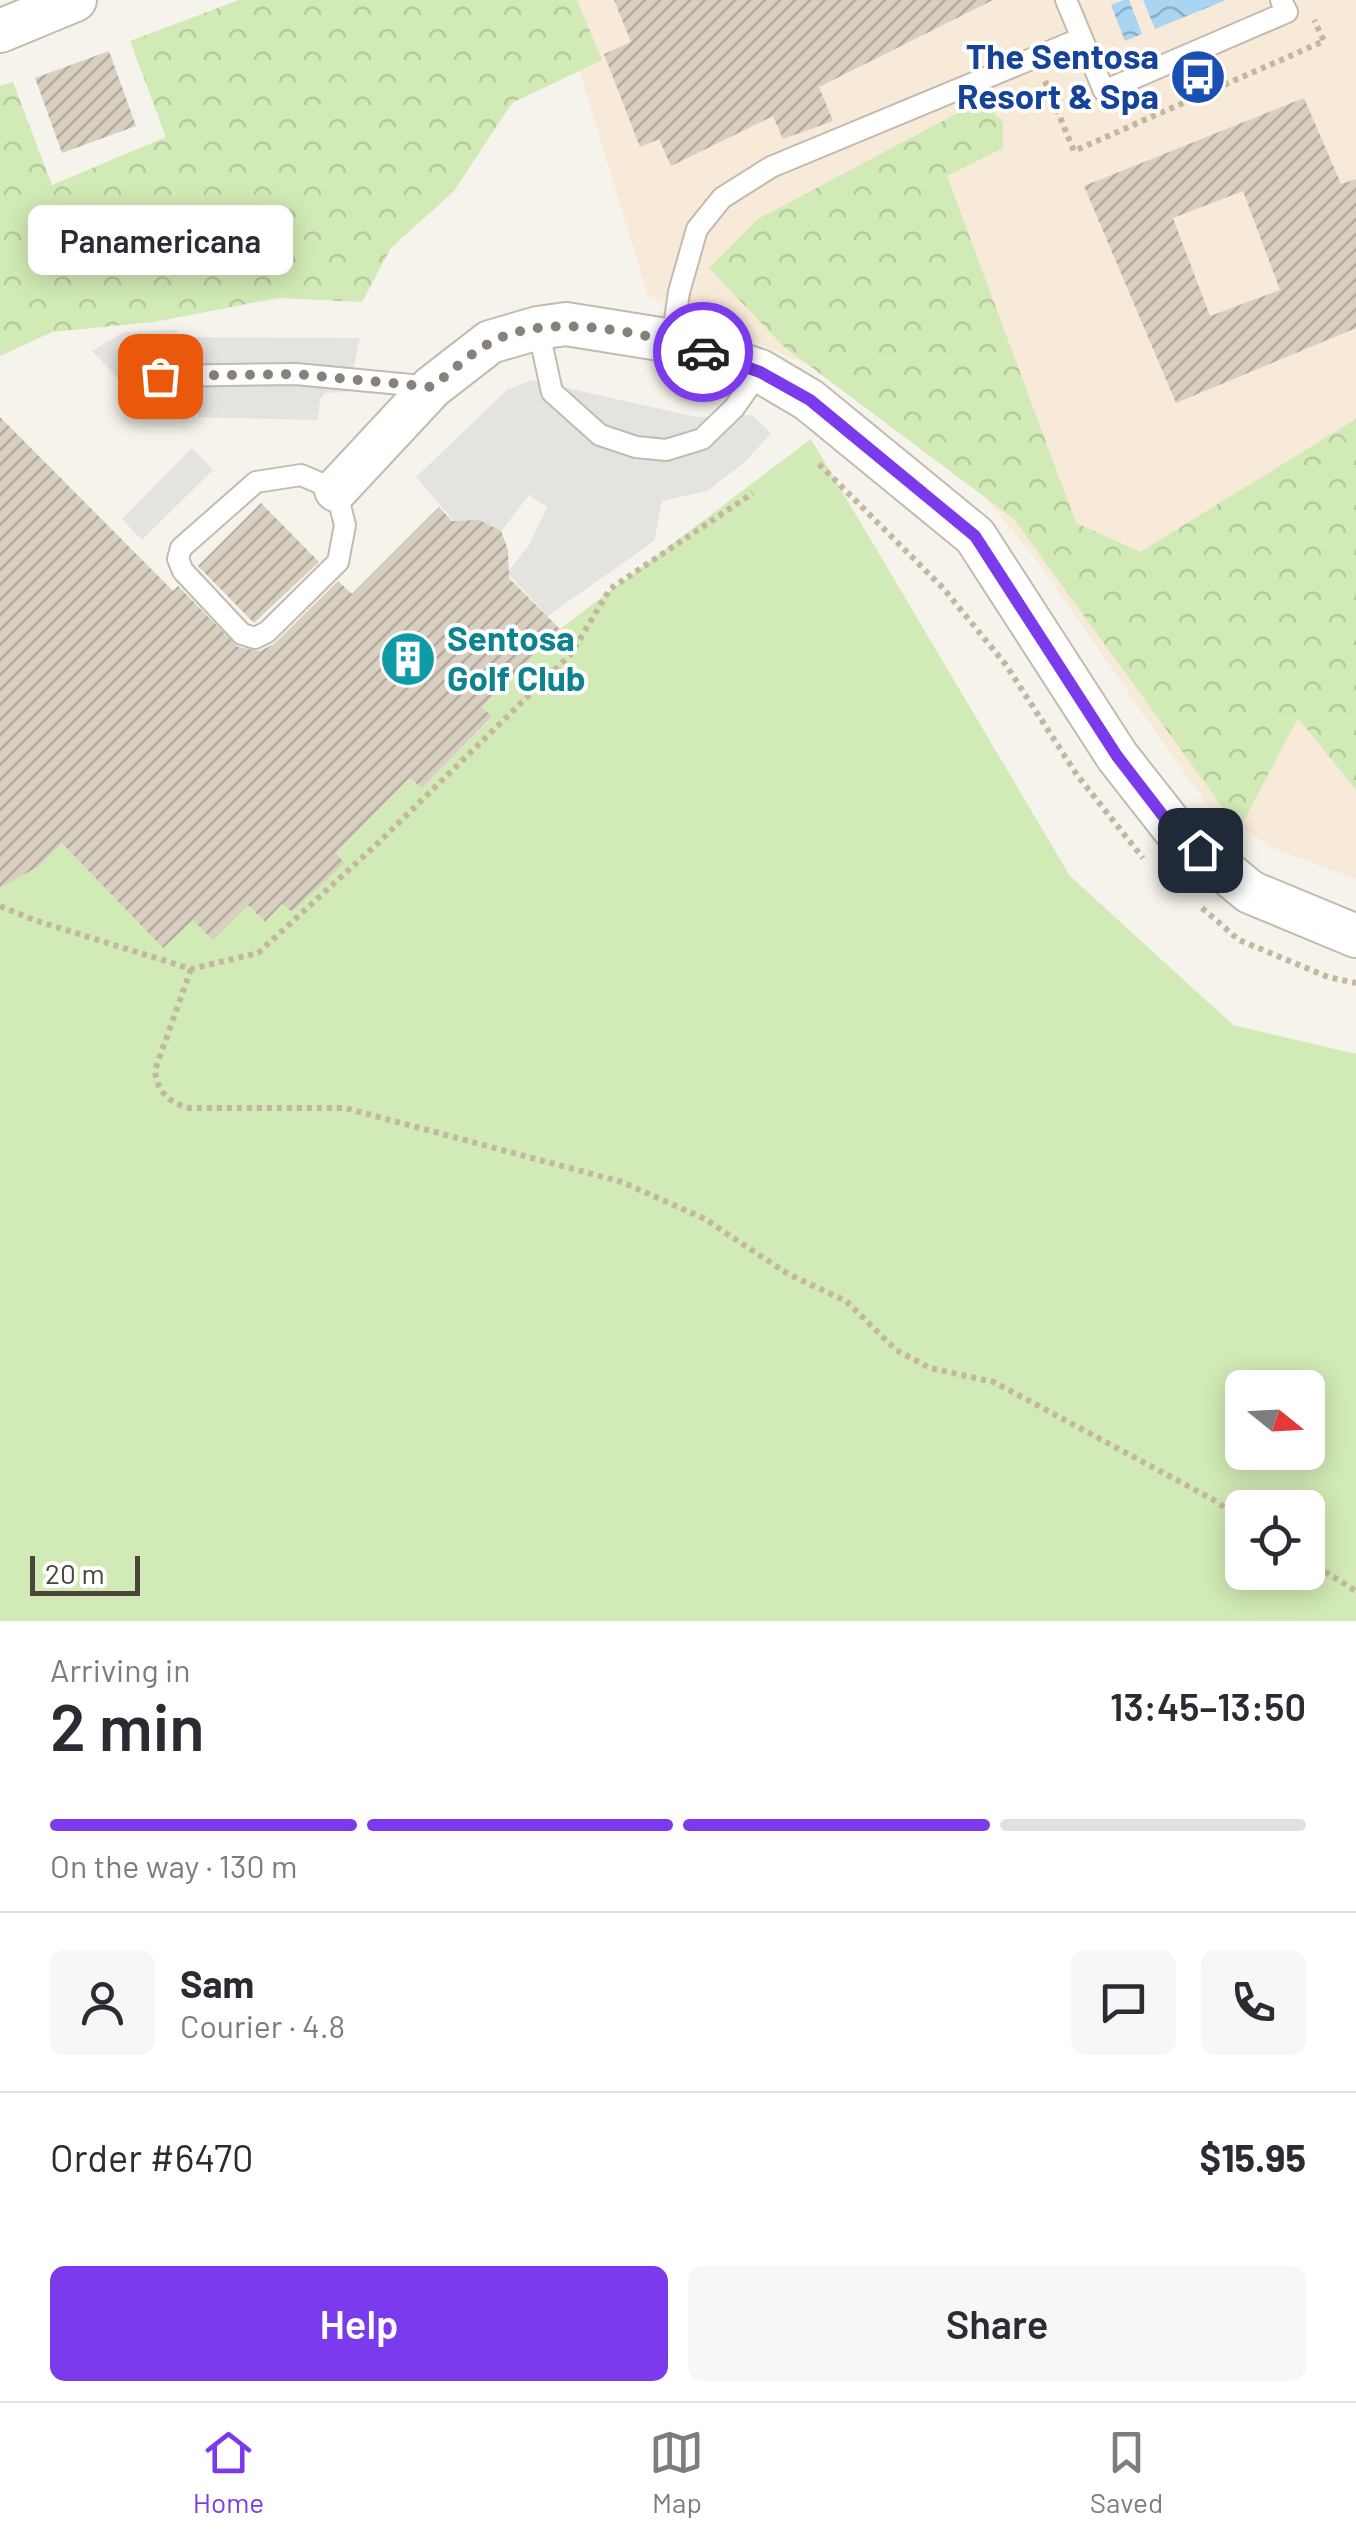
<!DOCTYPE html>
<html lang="en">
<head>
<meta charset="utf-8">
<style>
  body { margin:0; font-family:Barlow,sans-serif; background:#f7f7f7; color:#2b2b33; height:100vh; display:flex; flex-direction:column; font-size:38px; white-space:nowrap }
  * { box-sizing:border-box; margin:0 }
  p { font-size:32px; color:#7c7c81 }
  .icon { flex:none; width:55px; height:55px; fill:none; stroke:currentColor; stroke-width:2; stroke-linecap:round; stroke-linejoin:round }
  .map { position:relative; height:1621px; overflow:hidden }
  .side { display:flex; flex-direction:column; background:#fff; flex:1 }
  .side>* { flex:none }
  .needle { width:65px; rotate:108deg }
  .controls { position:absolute; left:1225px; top:1370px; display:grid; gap:20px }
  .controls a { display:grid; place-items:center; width:100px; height:100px; border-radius:15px; background:#fff; box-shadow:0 5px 25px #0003; font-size:50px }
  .scale { position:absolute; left:30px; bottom:25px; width:110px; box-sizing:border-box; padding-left:10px; border:5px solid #4b4439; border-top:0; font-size:28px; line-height:35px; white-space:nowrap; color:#4b4439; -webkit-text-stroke:8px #fff; paint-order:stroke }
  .pin { position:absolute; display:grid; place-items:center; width:85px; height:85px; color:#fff; margin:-42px; border-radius:20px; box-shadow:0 5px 15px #0006 }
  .courier { position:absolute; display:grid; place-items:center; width:100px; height:100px; margin:-50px; border:8px solid #7c3aed; border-radius:50%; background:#fff; color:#222; box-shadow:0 2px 12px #0007 }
  .bubble { position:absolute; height:70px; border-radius:15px; background:#fff; box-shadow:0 5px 25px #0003; font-size:32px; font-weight:600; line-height:70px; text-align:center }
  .summary em { font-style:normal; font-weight:600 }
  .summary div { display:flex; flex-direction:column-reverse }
  .summary { display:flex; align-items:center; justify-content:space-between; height:170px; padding:0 50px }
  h1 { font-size:65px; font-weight:600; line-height:75px }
  .bar { display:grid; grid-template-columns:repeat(4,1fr); gap:15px 10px; align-content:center; height:120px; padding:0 50px }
  .bar i { height:12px; border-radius:8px; background:#e1e1e2 }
  .bar .selected { background:#7c3aed }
  .bar p { grid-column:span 4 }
  .line { display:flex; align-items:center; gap:25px; padding:0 50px; border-top:2px solid #e1e1e2 }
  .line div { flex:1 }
  .round { display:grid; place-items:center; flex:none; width:105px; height:105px; border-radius:15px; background:#f7f7f7 }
  .primary-button { display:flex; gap:20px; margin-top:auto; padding:20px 50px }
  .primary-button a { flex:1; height:115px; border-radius:15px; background:#7c3aed; color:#fff; font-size:40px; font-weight:600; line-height:115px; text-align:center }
  .primary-button a+a { background:#f7f7f7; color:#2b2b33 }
  .tabs { display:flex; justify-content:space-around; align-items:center; height:140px; border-top:2px solid #e1e1e2; background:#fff; font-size:28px; color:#7c7c81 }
  .tabs a { display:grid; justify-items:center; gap:5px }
  .tabs .selected { color:#7c3aed }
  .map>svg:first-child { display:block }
</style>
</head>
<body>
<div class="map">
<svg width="1356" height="1621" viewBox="0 0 1356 1621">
  <defs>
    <pattern id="forest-crowns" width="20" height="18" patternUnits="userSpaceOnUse" patternTransform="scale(2.5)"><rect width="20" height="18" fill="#d2eab5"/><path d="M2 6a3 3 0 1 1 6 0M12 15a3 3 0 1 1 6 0" fill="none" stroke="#b6ca9c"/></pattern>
    <pattern id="water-waves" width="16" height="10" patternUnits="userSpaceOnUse" patternTransform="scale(2.5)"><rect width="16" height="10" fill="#a9d4f2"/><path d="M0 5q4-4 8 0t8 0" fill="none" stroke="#8caec5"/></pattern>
    <pattern id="building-hatch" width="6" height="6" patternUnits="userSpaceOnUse" patternTransform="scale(2.5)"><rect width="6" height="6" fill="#d8cfc1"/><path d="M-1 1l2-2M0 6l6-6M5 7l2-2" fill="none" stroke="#b1aa9e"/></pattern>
  </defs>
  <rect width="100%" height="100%" fill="#f6f3ec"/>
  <!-- commercial -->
  <path fill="#f7ead8" d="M 558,0 L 1356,0 L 1356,879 L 1273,848 L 1206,804 L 1035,558 L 944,448 L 834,376 L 648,296 Z"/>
  <!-- green -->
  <path fill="#d2eab5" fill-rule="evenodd" d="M 811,439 L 1070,876 L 1233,1025 L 1356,1054 L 1356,1621 L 0,1621 L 0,879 L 39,866 L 70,835 L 193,920 L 248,905 L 265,922 L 282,904 L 292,912 L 343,863 L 336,853 L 410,778 L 422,788 L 492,718 L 482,707 L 560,629 ZM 1242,1388 L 1308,1388 L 1308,1452 L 1242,1452 ZM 1242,1508 L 1308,1508 L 1308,1572 L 1242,1572 Z"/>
  <!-- forest -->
  <path fill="url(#forest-crowns)" d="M 239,0 L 577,0 L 602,60 L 512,103 L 454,191 L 391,248 L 362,302 L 278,298 L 154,322 L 52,332 L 0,356 L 0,86 L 13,82 L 52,185 L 166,137 L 130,41 Z
    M 982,100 L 1003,122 L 1003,148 L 947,176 L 1076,523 L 1140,552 L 1356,419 L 1356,790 L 1298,718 L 1239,830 L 1014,519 L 783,346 L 709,268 L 758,219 Z"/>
  <!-- parking -->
  <path fill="#e5e3e0" d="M 177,330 L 178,337 L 360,338 L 348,392 L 325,393 L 320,399 L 318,420 L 198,417 L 199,400 L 193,394 L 181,398 L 156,418 L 92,351 L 124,332 Z
    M 532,380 L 696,417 L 752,415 L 771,433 L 746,461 L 707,491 L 662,501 L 654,541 L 548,616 L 507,573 L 529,545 L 547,507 L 529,495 L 483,555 L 416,477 L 507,390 Z
    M 192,448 L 213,470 L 142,540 L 122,519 Z"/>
  <!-- water -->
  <path fill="url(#water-waves)" d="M 1123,0 L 1129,0 L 1142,34 L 1125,41 L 1111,5 Z
    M 1143,0 L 1226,0 L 1155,29 Z"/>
  <!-- building -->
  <path fill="url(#building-hatch)" fill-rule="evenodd" d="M 614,0 L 993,0 L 819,87 L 833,121 L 783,139 L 773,116 L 671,166 L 659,139 L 640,147 L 604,54 L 631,42 Z
    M 109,51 L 136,126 L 62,153 L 35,78 Z
    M 1304,98 L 1341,184 L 1356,179 L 1356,328 L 1176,403 L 1084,186 ZM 1243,191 L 1280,290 L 1210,316 L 1173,218 Z
    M 0,417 L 173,591 L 178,586 L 238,647 L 260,651 L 274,644 L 338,581 L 352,594 L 439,507 L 452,521 L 479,520 L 501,531 L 508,550 L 509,578 L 560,629 L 482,707 L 492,717 L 422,788 L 410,778 L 336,853 L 344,863 L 292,912 L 282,904 L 265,922 L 248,905 L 213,940 L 193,920 L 163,948 L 62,843 L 39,866 L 0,888 Z
    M 261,503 L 319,562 L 254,623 L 198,566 Z"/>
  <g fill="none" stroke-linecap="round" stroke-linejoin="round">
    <!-- service casing -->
    <g stroke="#c2bbae" stroke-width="24">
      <path id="service" d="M 1066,0 L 1104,91 L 1287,12 L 1281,0
        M 538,328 L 552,392 L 600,435 L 636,447 L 666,450 L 702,439 L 734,408 L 760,371
        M 672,341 L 679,292 L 697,229 L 722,198 L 771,167 L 1082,38
        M 160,376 L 296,374 L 432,387
        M 301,475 L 336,490 L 345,525 L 338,562 L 267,632 L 255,638 L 242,634 L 183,571 L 178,559 L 181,548 L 256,482 Z"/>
    </g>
    <!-- minor casing -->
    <g stroke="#c2bbae" stroke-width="46">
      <path id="minor" d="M 0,31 L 75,0
        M 336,490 L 432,387 L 490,342 L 538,328 L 566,324 L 672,341 L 760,371 L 809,400 L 975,536 L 1117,756 L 1175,830 L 1250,892 L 1356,936"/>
    </g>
    <!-- path -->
    <path stroke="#c4b79f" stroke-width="6" stroke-dasharray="5 5" stroke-linecap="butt" d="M 1045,81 L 1074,151 L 1324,41 L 1314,20
      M 819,464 L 943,588 L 1006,665 L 1077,775 L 1143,858
      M 0,906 L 34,920 L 191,969 L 258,953 L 378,843 L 571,654 L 610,589 L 753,493
      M 1202,908 L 1239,940 L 1328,977 L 1356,983
      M 191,969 L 155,1070 C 157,1092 169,1103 190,1108 L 345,1108 L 622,1182 L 705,1219 L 788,1274 L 846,1301 L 896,1350 L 930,1368 L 994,1382 L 1212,1499 L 1242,1519
      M 1308,1561 L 1356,1591"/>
    <!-- service -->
    <use href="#service" stroke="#fff" stroke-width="20"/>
    <!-- minor -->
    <use href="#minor" stroke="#fff" stroke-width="42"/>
  </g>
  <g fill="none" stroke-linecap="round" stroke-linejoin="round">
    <!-- done -->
    <path stroke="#878178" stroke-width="10" stroke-dasharray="0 18" d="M 160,376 L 296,374 L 432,387 C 450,373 468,355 488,344 C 544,310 645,332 703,352"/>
    <!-- route -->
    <path stroke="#7c3aed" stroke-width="12" d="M 703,352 L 760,372 L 810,400 L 975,536 L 1117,756 L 1174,830 L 1200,850"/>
  </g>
  <!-- icons -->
  <defs>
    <g id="bus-disc" transform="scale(2.875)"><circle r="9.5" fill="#1a4fb4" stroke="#fff"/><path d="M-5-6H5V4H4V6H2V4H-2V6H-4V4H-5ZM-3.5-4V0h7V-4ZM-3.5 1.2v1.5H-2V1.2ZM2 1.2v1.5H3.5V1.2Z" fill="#fff"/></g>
    <g id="building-disc" transform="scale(2.875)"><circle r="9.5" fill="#0f9aa8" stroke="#fff"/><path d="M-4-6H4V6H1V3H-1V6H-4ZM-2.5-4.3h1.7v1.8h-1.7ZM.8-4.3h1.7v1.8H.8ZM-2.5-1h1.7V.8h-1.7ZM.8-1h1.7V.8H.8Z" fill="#fff"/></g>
  </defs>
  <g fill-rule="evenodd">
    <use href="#bus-disc" x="1198" y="77"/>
    <use href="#building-disc" x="408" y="659"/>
  </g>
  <g text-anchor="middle" stroke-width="8" stroke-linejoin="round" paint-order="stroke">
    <!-- transit labels -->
    <g font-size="35" font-weight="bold" fill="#164399" stroke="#fff" text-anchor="end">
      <text x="1159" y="69">The Sentosa<tspan x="1159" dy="40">Resort &amp; Spa</tspan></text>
    </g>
    <!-- culture labels -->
    <g font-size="35" font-weight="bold" fill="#0d838f" stroke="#fff" text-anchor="start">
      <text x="447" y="651">Sentosa<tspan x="447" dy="40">Golf Club</tspan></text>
    </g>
  </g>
</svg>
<div class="controls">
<a><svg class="needle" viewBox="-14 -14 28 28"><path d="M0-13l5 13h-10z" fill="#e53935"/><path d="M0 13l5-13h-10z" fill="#7c7c81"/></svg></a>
<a><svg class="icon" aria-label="locate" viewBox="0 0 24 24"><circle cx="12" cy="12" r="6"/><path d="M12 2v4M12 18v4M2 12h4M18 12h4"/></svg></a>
</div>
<div class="scale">20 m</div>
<div class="pin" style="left:160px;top:376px;background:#ea580c"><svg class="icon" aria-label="bag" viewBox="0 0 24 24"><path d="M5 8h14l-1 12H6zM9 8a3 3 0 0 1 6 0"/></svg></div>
<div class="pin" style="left:1200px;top:850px;background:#1f2937"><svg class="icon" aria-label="home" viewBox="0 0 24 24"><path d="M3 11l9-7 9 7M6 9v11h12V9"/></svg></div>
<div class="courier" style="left:703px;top:352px"><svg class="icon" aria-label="car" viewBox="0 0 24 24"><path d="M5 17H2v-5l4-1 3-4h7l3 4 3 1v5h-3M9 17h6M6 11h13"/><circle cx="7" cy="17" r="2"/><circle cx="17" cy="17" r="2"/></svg></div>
<div class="bubble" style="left:28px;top:205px;width:265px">Panamericana</div>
</div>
<section class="side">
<div class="summary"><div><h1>2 min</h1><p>Arriving in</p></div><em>13:45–13:50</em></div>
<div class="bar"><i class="selected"></i><i class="selected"></i><i class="selected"></i><i></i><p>On the way · 130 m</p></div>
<div class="line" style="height:180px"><a class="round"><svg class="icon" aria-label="person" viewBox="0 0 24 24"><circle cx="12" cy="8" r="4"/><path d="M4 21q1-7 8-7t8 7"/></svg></a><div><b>Sam</b><p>Courier · 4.8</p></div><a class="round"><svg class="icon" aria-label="chat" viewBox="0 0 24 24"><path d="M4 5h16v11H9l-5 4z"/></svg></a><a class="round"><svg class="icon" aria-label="phone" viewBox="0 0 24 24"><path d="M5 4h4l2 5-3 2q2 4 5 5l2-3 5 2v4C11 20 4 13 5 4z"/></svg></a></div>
<div class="line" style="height:130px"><div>Order #6470</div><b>$15.95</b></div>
<div class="primary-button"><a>Help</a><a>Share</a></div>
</section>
<nav class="tabs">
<a class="selected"><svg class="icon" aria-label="home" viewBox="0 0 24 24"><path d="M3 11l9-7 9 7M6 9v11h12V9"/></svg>Home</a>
<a><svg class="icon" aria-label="map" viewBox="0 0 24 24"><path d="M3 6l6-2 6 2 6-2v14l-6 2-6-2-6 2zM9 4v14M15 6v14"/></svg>Map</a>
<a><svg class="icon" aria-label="saved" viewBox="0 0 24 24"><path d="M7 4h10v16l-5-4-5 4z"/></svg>Saved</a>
</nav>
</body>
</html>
